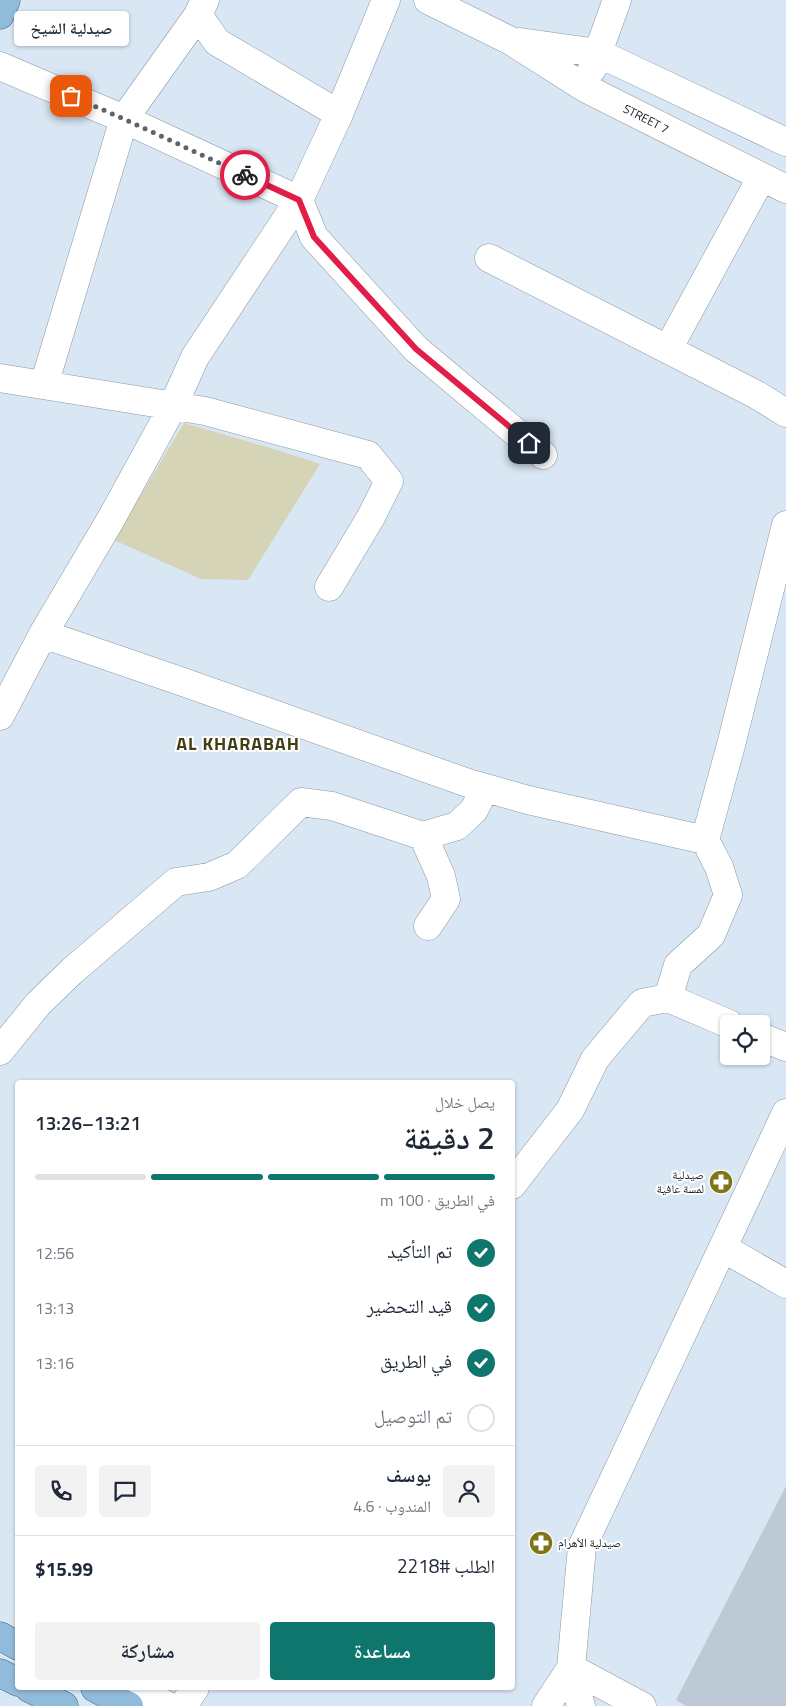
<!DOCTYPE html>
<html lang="ar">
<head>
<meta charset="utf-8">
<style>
  body { margin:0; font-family:"Titillium Web","Noto Naskh Arabic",sans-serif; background:#f2f2f3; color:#1f2937; direction:rtl; height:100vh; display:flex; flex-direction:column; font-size:19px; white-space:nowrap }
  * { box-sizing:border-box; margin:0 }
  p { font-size:16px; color:#747a83 }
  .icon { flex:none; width:28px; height:28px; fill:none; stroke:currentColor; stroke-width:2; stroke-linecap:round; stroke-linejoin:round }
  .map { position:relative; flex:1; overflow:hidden; direction:ltr }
  .side { position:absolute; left:15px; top:1080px; width:500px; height:610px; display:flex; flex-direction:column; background:#fff; border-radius:5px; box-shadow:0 1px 4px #0004; direction:rtl }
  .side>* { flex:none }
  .controls { position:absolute; left:720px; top:1015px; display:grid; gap:10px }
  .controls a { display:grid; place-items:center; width:50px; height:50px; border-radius:5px; background:#fff; box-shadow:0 1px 4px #0004; font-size:25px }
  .pin { position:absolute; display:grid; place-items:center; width:42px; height:42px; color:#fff; margin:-21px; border-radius:10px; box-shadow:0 2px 8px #0006 }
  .courier { position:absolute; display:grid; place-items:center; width:50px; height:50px; margin:-25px; border:4px solid #e11d48; border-radius:50%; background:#fff; color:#222; box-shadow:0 1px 6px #0007 }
  .bubble { position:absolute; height:35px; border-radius:5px; background:#fff; box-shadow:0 1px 4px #0004; font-size:16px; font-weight:600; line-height:35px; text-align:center; direction:rtl }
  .head em { font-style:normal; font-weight:600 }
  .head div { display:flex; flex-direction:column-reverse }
  .head { display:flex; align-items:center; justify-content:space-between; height:85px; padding:0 20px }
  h1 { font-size:32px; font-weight:600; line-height:38px }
  .bar { display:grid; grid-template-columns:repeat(4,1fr); gap:8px 5px; align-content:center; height:60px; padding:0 20px }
  .bar i { height:6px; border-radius:4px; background:#e0e1e3 }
  .bar .current { background:#0f766e }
  .bar p { grid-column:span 4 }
  .line { display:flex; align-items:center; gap:12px; padding:0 20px; border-top:1px solid #e0e1e3 }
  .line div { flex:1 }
  .round { display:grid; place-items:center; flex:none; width:52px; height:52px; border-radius:5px; background:#f2f2f3 }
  ol { padding:0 20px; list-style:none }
  li { display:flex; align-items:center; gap:15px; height:55px }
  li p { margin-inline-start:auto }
  li .icon { padding:5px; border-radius:50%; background:#0f766e; color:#fff; stroke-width:4 }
  li:last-child { color:#747a83 }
  li i { width:28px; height:28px; border:2px solid #e0e1e3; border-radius:50% }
  .action { display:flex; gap:10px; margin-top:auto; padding:10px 20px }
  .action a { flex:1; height:58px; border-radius:5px; background:#0f766e; color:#fff; font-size:20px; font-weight:600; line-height:58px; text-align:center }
  .action a+a { background:#f2f2f3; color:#1f2937 }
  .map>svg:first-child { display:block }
</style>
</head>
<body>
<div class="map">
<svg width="786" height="1706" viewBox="0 0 786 1706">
  <rect width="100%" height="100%" fill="#d9e7f4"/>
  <!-- green -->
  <path fill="#d6d4b6" d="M 184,423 L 274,449 L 320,464 L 248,580 L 201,579 L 114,540 Z"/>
  <!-- building -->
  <path fill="#bdcad6" d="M 786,1486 L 786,1706 L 686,1706 L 676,1700 Z"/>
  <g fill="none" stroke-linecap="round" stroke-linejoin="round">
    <!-- minor casing -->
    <g stroke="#8b98a3" stroke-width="29">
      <path id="minor" d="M 205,0 L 198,15 L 217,42 L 339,114
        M 428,0 L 511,41 L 585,88 L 786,189
        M 520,42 L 598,53 L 786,142
        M 0,66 L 124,119 L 299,200 L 314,237 L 416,349 L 543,455
        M 592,69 L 617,0
        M 489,258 L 757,395 L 786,413
        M 668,349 L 761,178
        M 0,378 L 205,411 L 368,455 L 389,481 L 371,517 L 329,587
        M 44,385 L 124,119 L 198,15
        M 43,634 L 183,682 L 468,783 L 528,800 L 705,840
        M 0,716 L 43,634 L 111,519 L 173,406 L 195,357 L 299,200 L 339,114 L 386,0
        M 423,836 L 441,876 L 446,899 L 428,926
        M 668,998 L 729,1024
        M 761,1037 L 786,1047
        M 0,1051 L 38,1004 L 72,971 L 176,882 L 209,877 L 237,865 L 301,802 L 332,806 L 423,836 L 457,826 L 474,810 L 485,788
        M 512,1185 L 570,1110 L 595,1059 L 642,1003 L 668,998 L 678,965 L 711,935 L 728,895 L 719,867 L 705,840 L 731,745 L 786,525
        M 723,1248 L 786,1284
        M 571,1668 L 642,1706
        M 135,1688 L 168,1706
        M 183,1706 L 195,1688
        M 546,1706 L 571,1668
        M 581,1706 L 571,1668 L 582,1547 L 786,1113"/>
    </g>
    <!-- major casing -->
    <g stroke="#37668a" stroke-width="29">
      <path id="major" d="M 0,15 L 6,0
        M 0,1636 L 18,1646
        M 0,1673 L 18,1682
        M 29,1688 L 64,1706
        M 95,1688 L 129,1706"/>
    </g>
    <!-- minor -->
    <use href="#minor" stroke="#fff" stroke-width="28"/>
    <!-- major -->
    <use href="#major" stroke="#91bbda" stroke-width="28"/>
  </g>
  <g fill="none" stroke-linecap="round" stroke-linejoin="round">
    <!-- done -->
    <path stroke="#5c646c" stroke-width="5" stroke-dasharray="0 9" d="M 71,96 L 124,119 L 245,175"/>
    <!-- route -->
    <path stroke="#e11d48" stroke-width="6" d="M 245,175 L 299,200 L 314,237 L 416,349 L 529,443"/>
  </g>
  <!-- icons -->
  <defs>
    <g id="pharmacy-disc" transform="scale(1.25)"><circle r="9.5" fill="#7e7518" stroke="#fff"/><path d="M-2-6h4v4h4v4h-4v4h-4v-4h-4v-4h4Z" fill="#fff"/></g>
  </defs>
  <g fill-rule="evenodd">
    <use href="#pharmacy-disc" x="721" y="1182"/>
    <use href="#pharmacy-disc" x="541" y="1543"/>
  </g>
  <g text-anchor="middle" stroke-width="4" stroke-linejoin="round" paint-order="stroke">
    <!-- street labels -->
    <g font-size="12" fill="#181d22" stroke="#fff">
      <text transform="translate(646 119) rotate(27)" y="4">STREET 7</text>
    </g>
    <!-- poi labels -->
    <g font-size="12" fill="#181d22" stroke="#fff" text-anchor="end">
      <text x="704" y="1179">صيدلية<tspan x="704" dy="14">لمسة عافية</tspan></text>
      <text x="558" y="1547" text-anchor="start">صيدلية الأهرام</text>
    </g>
    <!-- district labels -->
    <g font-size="18" font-weight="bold" letter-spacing="1" fill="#433f15" stroke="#fff">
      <text x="238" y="750">AL KHARABAH</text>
    </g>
  </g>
</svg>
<div class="controls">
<a><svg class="icon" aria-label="locate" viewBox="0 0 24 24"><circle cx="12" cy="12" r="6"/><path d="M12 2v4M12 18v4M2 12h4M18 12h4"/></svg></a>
</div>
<div class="pin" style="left:71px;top:96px;background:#ea580c"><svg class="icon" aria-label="bag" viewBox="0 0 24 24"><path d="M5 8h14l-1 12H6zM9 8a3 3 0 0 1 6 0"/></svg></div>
<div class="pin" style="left:529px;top:443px;background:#1f2937"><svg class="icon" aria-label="home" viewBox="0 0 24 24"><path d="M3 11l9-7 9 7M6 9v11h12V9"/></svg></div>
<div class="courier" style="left:245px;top:175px"><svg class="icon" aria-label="bike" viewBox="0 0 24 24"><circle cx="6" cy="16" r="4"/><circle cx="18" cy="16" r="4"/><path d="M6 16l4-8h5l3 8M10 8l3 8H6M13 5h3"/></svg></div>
<div class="bubble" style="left:14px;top:11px;width:115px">صيدلية الشيخ</div>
<section class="side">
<div class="head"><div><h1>2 دقيقة</h1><p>يصل خلال</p></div><em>13:21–13:26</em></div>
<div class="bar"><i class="current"></i><i class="current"></i><i class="current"></i><i></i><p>في الطريق · 100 m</p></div>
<ol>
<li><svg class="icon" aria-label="check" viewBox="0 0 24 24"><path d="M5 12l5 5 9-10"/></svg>تم التأكيد<p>12:56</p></li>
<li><svg class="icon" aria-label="check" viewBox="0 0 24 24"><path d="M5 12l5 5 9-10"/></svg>قيد التحضير<p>13:13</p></li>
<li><svg class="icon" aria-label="check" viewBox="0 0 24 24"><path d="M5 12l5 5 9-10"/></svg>في الطريق<p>13:16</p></li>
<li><i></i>تم التوصيل</li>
</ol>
<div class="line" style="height:90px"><a class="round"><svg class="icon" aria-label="person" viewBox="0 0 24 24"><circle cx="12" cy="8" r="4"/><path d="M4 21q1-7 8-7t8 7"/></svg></a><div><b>يوسف</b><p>المندوب · 4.6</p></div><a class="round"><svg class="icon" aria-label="chat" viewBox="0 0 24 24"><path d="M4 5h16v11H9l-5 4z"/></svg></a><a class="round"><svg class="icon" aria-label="phone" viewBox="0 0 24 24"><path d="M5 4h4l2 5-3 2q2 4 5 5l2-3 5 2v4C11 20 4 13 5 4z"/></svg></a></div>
<div class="line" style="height:65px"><div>الطلب #2218</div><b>$15.99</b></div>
<div class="action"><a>مساعدة</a><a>مشاركة</a></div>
</section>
</div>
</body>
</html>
